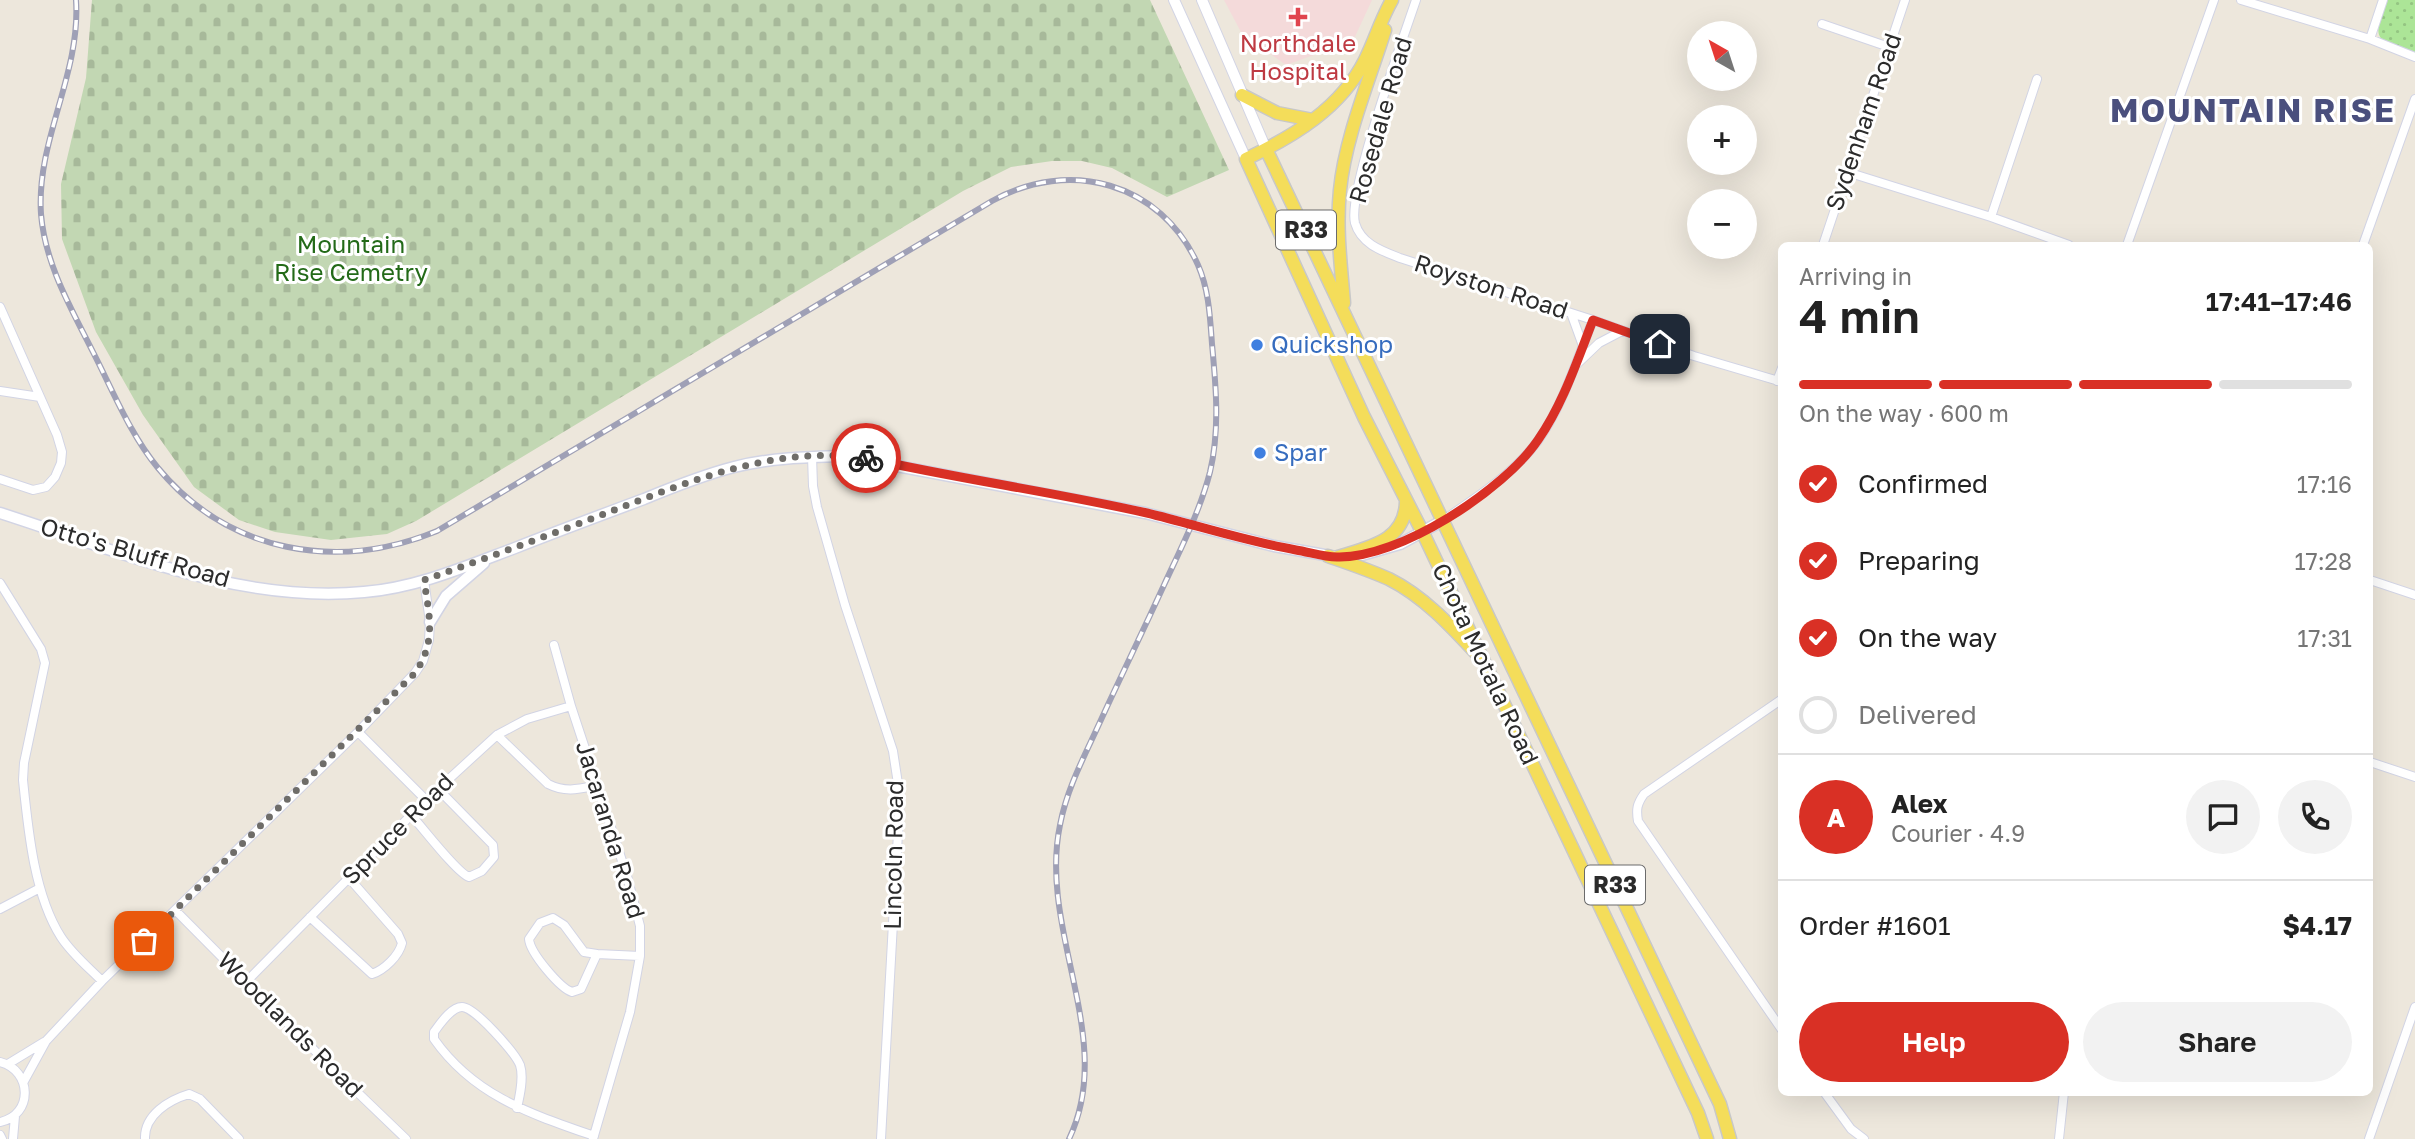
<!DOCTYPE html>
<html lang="en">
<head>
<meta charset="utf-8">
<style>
  body { margin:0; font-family:"Golos Text",sans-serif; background:#f2f2f2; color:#222; height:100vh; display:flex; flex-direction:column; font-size:26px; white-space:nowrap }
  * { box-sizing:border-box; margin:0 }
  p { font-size:23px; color:#767676 }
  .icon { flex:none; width:38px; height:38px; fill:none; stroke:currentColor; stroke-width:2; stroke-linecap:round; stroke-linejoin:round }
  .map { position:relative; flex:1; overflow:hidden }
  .side { position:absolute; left:1778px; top:242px; width:595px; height:854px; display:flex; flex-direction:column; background:#fff; border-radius:10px; box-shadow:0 7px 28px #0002 }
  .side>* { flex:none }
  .needle { width:46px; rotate:321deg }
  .buttons { position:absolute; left:1687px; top:21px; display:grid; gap:14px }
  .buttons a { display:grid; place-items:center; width:70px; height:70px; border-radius:50%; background:#fff; box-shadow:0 7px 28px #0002; font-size:35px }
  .pin { position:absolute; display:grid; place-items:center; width:60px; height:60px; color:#fff; margin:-30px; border-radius:14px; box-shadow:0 4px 10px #0006 }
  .courier { position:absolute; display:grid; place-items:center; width:70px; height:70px; margin:-35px; border:5px solid #d93025; border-radius:50%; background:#fff; color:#222; box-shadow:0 2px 9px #0007 }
  .head em { font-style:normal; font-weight:600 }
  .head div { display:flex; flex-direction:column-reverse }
  .head { display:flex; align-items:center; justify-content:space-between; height:119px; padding:0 21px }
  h1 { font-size:46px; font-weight:600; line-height:52px }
  .bar { display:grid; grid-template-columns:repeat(4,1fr); gap:10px 7px; align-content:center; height:84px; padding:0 21px }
  .bar i { height:9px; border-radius:5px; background:#e0e0e0 }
  .bar .on { background:#d93025 }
  .bar p { grid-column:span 4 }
  .line { display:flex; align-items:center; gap:18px; padding:0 21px; border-top:2px solid #e0e0e0 }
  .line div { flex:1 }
  .round { display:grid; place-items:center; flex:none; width:74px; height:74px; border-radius:37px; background:#f2f2f2 }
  ol { padding:0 21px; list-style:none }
  li { display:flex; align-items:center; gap:21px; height:77px }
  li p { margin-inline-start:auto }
  li .icon { padding:7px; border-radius:50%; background:#d93025; color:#fff; stroke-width:4 }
  li:last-child { color:#767676 }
  li i { width:38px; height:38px; border:4px solid #e0e0e0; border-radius:50% }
  .primary-button { display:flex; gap:14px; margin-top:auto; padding:14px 21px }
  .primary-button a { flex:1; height:80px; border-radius:42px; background:#d93025; color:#fff; font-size:28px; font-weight:600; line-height:80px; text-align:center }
  .primary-button a+a { background:#f2f2f2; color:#222 }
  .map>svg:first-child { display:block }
</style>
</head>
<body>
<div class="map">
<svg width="2415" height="1139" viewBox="0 0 2415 1139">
  <defs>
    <pattern id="grass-dots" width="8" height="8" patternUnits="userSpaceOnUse" patternTransform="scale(1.75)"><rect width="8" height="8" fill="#ace597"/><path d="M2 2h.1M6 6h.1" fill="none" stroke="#94c582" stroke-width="1.8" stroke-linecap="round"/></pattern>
    <pattern id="cemetery-stones" width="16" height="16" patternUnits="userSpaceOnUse" patternTransform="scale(1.75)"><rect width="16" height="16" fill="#c2d7b3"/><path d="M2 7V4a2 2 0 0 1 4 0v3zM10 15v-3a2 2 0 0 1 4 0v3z" fill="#a7b99a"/></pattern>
  </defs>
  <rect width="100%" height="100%" fill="#ede7dc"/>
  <!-- medical -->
  <path fill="#f4dada" d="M 1224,0 L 1372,0 L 1353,41 L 1286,65 L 1242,34 Z"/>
  <!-- grass -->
  <path fill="url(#grass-dots)" d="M 2386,0 L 2415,0 L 2415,53 C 2375,40 2372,41 2386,0 Z"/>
  <!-- cemetery -->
  <path fill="url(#cemetery-stones)" d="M 92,0 L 1150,0 L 1229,170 L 1167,197 L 1112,168 L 1082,161 L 1052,161 L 1011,167 L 963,191 L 416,521 L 387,534 L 331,540 L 275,532 L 239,520 L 194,487 L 143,415 L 96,332 L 62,239 L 61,184 L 86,78 Z"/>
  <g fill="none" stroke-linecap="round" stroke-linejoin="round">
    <!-- minor casing -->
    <g stroke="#d2d4e4" stroke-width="10">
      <path id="minor" d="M 1416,0 C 1403,39 1347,192 1355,223 C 1361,244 1382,251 1400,258 L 1593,320 L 1694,356 L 1782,382
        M 2241,0 L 2370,39 L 2415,57
        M 1822,24 L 1889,47
        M 2370,39 L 2383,0
        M 1847,172 L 1991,217 L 2069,245
        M 1991,217 L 2037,79
        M 1823,245 L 1905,0
        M 2127,245 L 2214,0
        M 2363,245 L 2415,99
        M 0,307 L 57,435 L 62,452 L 61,463 L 55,477 L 46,487 L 33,490 L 0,479
        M 1571,313 L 1583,346
        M 1577,364 L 1599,343 L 1622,331
        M 1777,381 L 1782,368
        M 0,391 L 40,397
        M 812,456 L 813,486 L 817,507 L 845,605 L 893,751 L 900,797 L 881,1139
        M 1442,521 C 1476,498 1512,475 1537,442 C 1563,406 1576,361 1593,320
        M 2370,580 L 2415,595
        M 0,583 L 41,649 L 45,663 L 24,763 L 23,780 C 28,829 34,895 61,937 C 72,954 88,967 102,981
        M 554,645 L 571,706 L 627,876 L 640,926 L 640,956 L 630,1012 L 593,1139
        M 1782,699 L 1644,794 C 1637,804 1636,809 1638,821 L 1782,1030
        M 358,732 L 426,800
        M 497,735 L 548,784 C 566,793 579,789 598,785
        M 2370,762 L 2415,777
        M 411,815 C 423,828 457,873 469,877 L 482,871 L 494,857 L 493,845 L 438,789
        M 0,909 L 40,888
        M 176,911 L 329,1065 L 406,1139
        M 310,917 L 372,974 C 384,970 399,956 402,943 L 398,934 L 349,878
        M 597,954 L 584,952 L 564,925 L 553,918 L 540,923 L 529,939 C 530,953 560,988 572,992 L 581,989 L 597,954 L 640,956
        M 246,982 L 426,800 L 497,735 L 527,719 L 571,706
        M 0,1062 C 32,1070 34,1115 0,1122
        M 8,1064 L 44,1042
        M 24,1081 L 46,1041 L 102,981 L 358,732 L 415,673 L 423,661 L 429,640 L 430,622 L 424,580
        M 1824,1092 L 1851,1129 L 1864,1139
        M 517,1108 C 520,1095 524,1077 520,1065 C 515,1053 475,1007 462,1007 C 451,1007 440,1024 434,1032 L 434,1039 C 474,1096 531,1114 594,1136
        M 0,1135 L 2,1139
        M 13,1139 L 15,1116
        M 145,1139 C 144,1115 169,1100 189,1094 L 200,1099 L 239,1139
        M 2059,1139 L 2064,1092
        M 2369,1139 L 2415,1007"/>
    </g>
    <!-- tertiary casing -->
    <g stroke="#d2d4e4" stroke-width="12">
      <path id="tertiary" d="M 1174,0 L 1246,159
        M 1202,0 L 1266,149"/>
    </g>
    <!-- secondary casing -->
    <g stroke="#d2d4e4" stroke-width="13">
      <path id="secondary" d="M 0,513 C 116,550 239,604 364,592 C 416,588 467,566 515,548 C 558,531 601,515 644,499 C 673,487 703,475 734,467 C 769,458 807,457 844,456 L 1145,513 L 1274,546 L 1336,557
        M 1362,555 L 1400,544 L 1442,521
        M 430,622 L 446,596 L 484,563"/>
    </g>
    <!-- primary casing -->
    <g stroke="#c8c8c8" stroke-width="15">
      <path id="primary" d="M 1392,0 C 1381,19 1375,40 1365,60 C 1341,108 1294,136 1246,159 L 1364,417 L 1423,533 L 1698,1113 L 1707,1139
        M 1242,95 L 1277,113 L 1313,120
        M 1266,149 L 1720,1104 L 1730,1139
        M 1344,303 C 1341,266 1336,228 1340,190 C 1345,138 1369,81 1385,30
        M 1328,556 C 1348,563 1369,570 1389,579 C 1423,596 1450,625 1475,652
        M 1338,557 C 1370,547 1405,541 1406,502"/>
    </g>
    <!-- minor -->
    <use href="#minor" stroke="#fff" stroke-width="8"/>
    <!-- tertiary -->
    <use href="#tertiary" stroke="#fff" stroke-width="10"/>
    <!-- secondary -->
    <use href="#secondary" stroke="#fff" stroke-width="10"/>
    <!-- primary -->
    <use href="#primary" stroke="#f4dd5a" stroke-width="12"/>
    <!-- rail casing -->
    <g stroke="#9fa0b6" stroke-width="6">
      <path id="rail" d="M 76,0 C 81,74 36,140 41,214 C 45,264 71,308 93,352 C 113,391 130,434 158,468 C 228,553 338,572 437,531 L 992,201 C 1069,158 1161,182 1198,265 C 1209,290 1210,317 1212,344 C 1216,387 1220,429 1210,472 C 1200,511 1181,548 1164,585 C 1143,631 1121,676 1100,722 C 1085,755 1067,788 1060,825 C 1038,931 1117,1039 1069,1139"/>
    </g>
    <!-- rail -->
    <use href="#rail" stroke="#fff" stroke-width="3.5" stroke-dasharray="10" stroke-linecap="butt"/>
  </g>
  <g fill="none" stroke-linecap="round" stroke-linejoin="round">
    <!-- done -->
    <path stroke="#6f6d69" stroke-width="7" stroke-dasharray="0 12.6" d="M 144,941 L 415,673 C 437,641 429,615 424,580 C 484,559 544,537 604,514 C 688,482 774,445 866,458"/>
    <!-- route -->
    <path stroke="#d93025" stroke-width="9" d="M 866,458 C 959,479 1054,492 1147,513 C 1196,525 1245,541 1296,550 C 1309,552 1323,557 1337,557 C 1399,559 1504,490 1538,440 C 1563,404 1577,361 1593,320 L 1660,344"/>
  </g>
  <!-- markers -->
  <path fill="#e0444e" stroke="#fff" stroke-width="2.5" d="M1294.5 6.5h7v7h7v7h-7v7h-7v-7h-7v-7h7z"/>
  <g fill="#3f7fe0" stroke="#fff" stroke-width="2.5">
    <circle cx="1257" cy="345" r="7"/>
    <circle cx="1260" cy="453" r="7"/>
  </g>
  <g text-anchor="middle" stroke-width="6" stroke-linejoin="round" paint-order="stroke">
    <!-- shield labels -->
    <g fill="#fff" stroke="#6b6b6b" stroke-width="2">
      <rect x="1276" y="210.5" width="60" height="39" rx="5"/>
      <rect x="1585" y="865.5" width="60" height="39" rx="5"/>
    </g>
    <g font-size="23" font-weight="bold" fill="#2b2b2b">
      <text x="1306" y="238">R33</text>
      <text x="1615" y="893">R33</text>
    </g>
    <!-- health labels -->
    <g font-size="24" fill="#be3a42" stroke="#fff">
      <text x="1298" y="52">Northdale<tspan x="1298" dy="28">Hospital</tspan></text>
    </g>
    <!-- street labels -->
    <g font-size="24" fill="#2b2b2b" stroke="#fff">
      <text transform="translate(1381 120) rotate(-74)" y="8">Rosedale Road</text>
      <text transform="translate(1864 122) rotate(-71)" y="8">Sydenham Road</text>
      <text transform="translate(1491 287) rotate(18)" y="8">Royston Road</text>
      <text transform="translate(135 553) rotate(16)" y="8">Otto's Bluff Road</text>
      <text transform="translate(1485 664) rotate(65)" y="8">Chota Motala Road</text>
      <text transform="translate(398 829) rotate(-45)" y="8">Spruce Road</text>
      <text transform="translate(610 830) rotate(73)" y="8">Jacaranda Road</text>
      <text transform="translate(894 855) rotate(-89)" y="8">Lincoln Road</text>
      <text transform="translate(290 1025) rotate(45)" y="8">Woodlands Road</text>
    </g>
    <!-- park labels -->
    <g font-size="24" fill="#236a18" stroke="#fff">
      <text x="351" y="253">Mountain<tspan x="351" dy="28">Rise Cemetry</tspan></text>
    </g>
    <!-- shop labels -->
    <g font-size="24" fill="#366cbe" stroke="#fff" text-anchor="start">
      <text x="1271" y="353">Quickshop</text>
      <text x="1274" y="461">Spar</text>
    </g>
    <!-- district labels -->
    <g font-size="32" font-weight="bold" letter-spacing="2" fill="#4a4f7d" stroke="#fff">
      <text x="2253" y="122">MOUNTAIN RISE</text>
    </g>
  </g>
</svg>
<div class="buttons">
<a><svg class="needle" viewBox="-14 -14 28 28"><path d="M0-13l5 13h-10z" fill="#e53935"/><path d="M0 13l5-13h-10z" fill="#767676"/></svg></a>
<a>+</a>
<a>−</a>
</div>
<div class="pin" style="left:144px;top:941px;background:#ea580c"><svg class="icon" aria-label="bag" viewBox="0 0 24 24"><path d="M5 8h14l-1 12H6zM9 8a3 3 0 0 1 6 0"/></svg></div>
<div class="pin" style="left:1660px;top:344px;background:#1f2937"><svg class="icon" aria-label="home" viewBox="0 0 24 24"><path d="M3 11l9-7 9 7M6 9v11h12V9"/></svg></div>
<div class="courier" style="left:866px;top:458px"><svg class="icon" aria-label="bike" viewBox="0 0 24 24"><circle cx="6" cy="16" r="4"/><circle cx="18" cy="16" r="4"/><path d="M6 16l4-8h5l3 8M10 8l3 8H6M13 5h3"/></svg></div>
<section class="side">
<div class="head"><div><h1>4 min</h1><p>Arriving in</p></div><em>17:41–17:46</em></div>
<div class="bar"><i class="on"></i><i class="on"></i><i class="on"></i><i></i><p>On the way · 600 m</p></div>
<ol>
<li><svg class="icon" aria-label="check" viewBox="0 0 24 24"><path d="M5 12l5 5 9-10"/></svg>Confirmed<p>17:16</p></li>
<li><svg class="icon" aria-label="check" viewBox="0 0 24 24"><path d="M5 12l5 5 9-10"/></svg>Preparing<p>17:28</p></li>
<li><svg class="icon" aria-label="check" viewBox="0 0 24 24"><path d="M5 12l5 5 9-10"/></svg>On the way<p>17:31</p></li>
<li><i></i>Delivered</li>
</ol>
<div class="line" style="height:126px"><b class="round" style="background:#d93025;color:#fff">A</b><div><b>Alex</b><p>Courier · 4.9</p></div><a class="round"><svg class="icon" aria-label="chat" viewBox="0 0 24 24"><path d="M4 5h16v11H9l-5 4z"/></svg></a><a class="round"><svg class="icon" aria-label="phone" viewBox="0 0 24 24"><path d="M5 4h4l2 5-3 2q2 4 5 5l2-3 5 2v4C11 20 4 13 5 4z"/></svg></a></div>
<div class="line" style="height:91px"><div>Order #1601</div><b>$4.17</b></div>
<div class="primary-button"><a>Help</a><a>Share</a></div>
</section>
</div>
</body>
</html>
